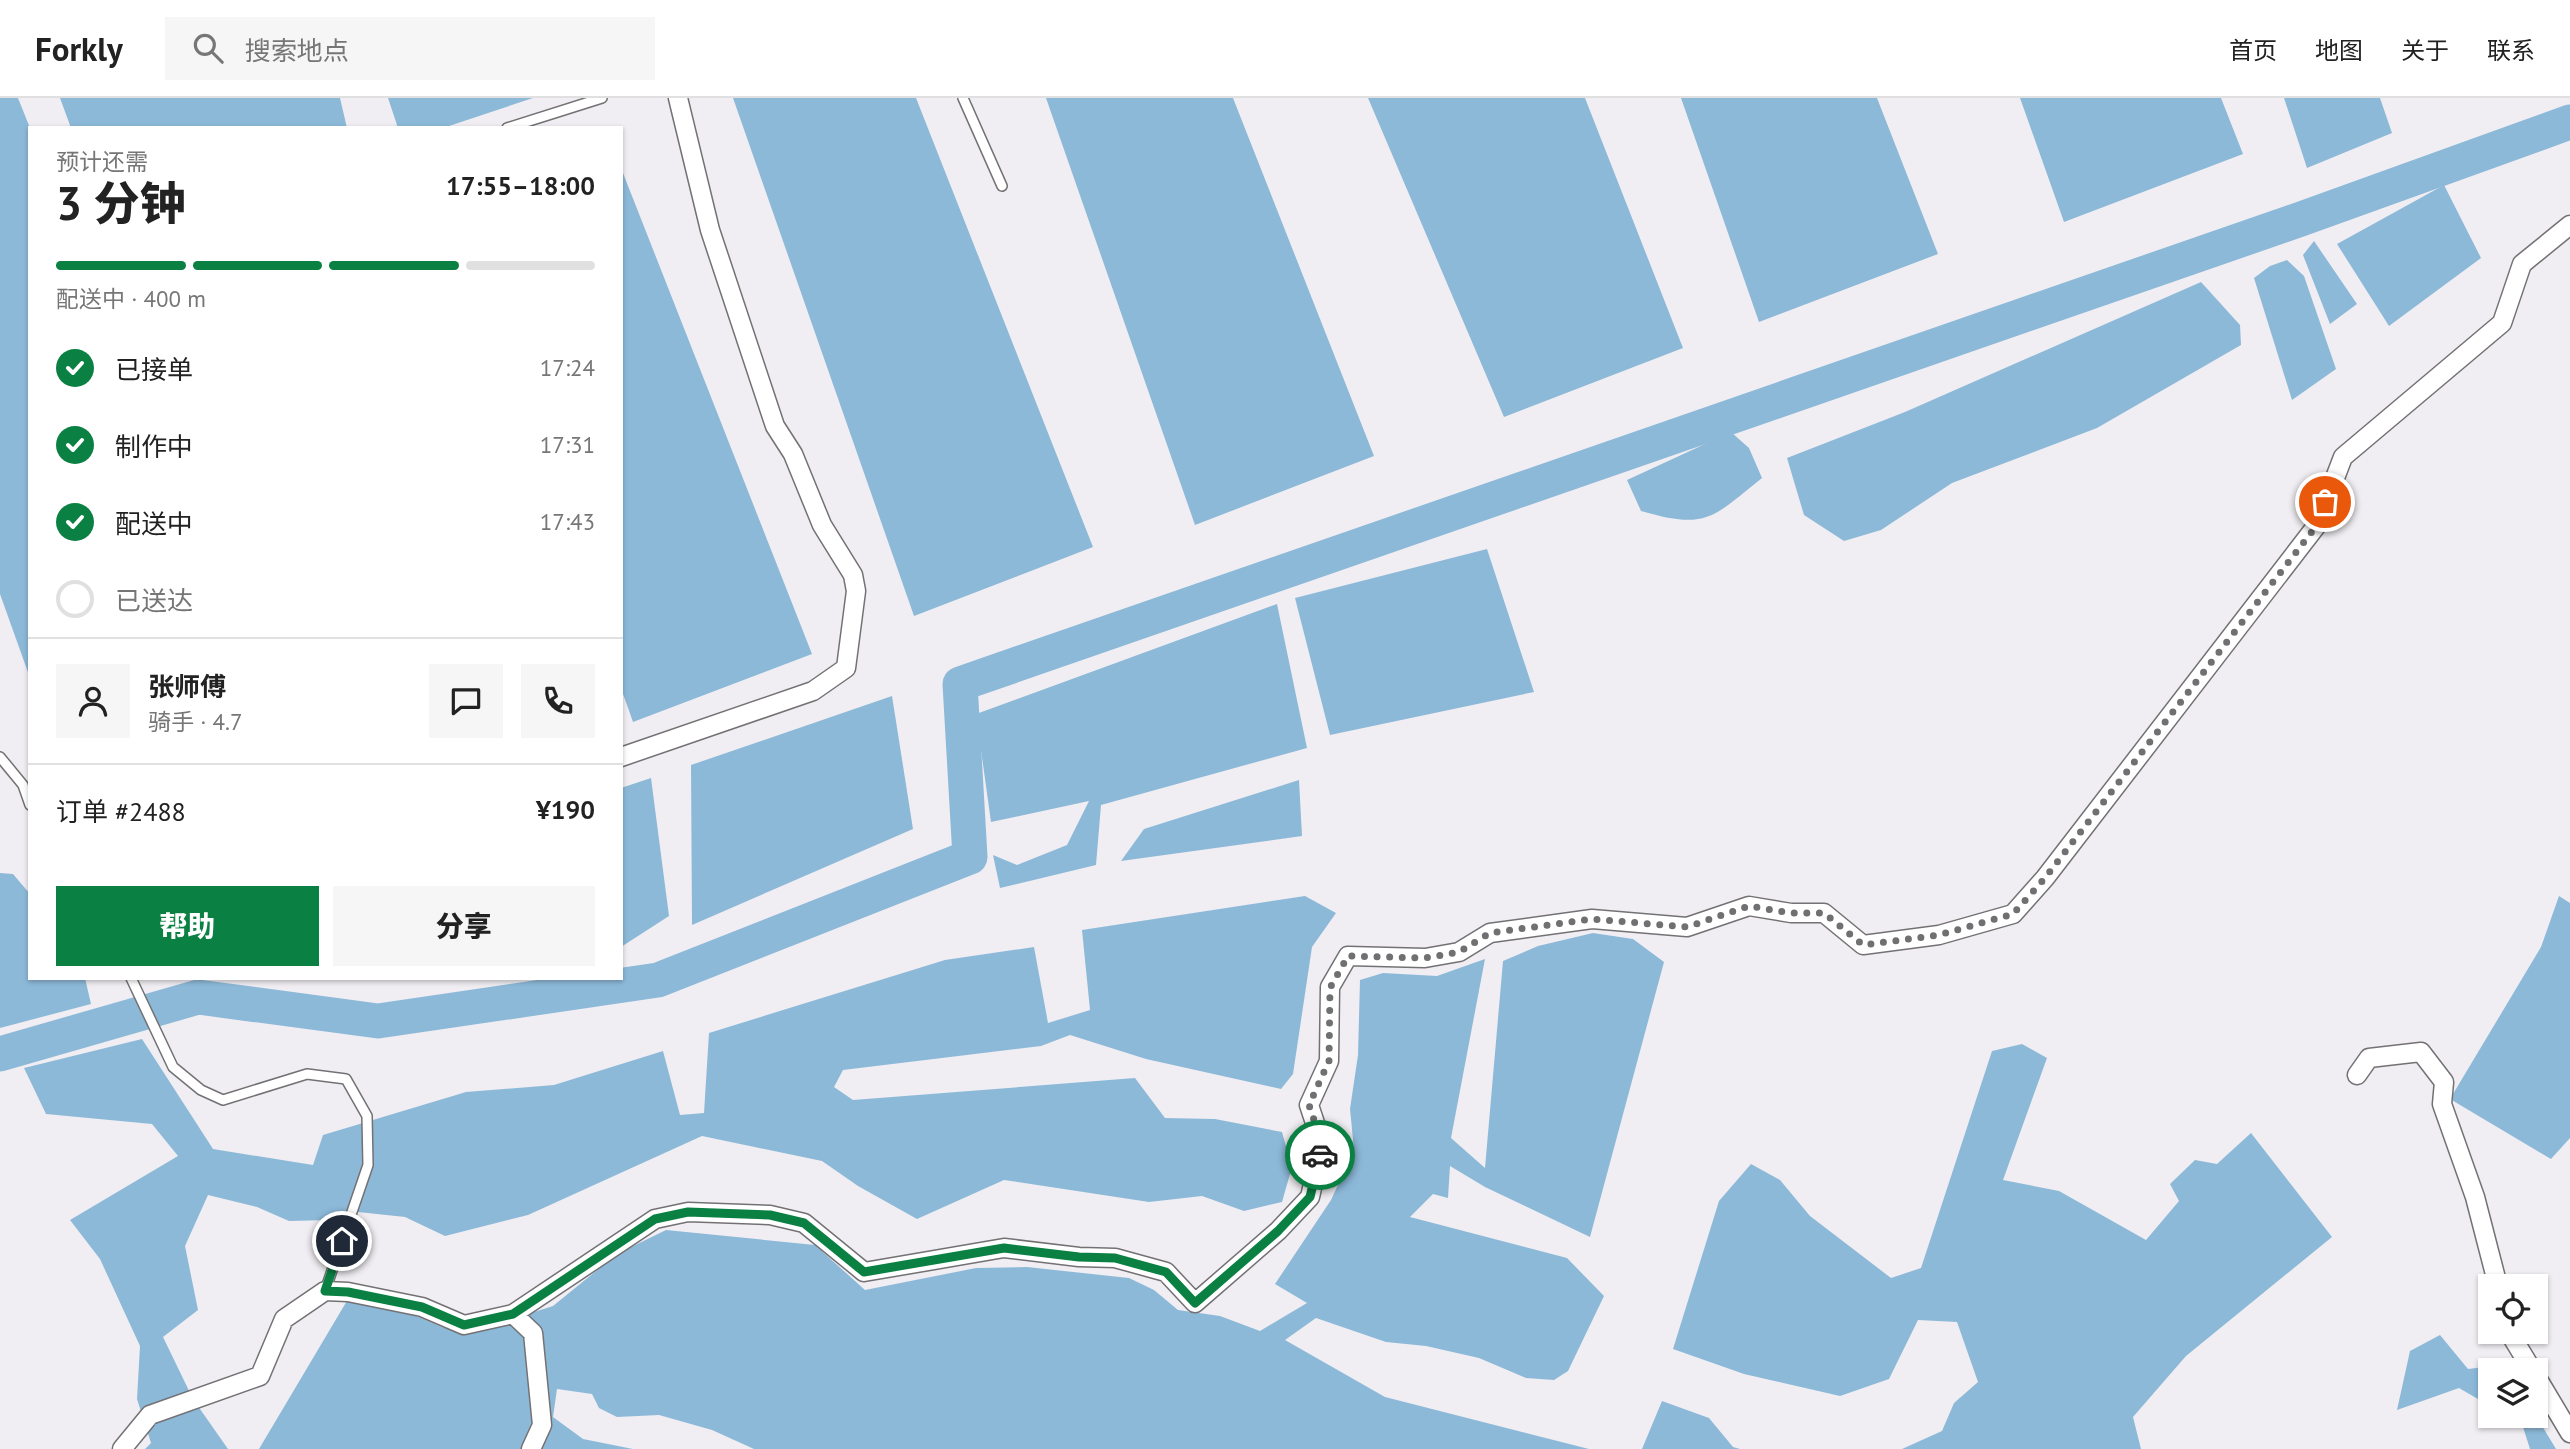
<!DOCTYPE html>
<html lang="zh">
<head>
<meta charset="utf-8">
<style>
  body { margin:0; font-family:"PT Sans","Noto Sans SC",sans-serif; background:#f6f6f6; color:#222; height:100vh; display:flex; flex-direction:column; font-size:26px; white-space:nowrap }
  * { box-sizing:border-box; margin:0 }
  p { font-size:23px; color:#767676 }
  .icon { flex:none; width:38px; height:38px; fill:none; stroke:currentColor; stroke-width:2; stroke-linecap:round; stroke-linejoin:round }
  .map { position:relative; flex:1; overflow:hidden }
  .drawer { position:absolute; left:28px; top:28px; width:595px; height:854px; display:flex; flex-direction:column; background:#fff; border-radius:0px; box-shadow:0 2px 5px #0004 }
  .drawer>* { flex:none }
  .buttons { position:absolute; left:2478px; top:1176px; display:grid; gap:14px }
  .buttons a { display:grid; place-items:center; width:70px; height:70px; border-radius:0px; background:#fff; box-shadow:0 2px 5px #0004; font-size:35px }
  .pin { position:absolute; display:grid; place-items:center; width:60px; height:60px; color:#fff; margin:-30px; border:4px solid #fff; border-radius:50%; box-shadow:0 2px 7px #0007 }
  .courier { position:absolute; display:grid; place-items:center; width:70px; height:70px; margin:-35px; border:5px solid #0b8043; border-radius:50%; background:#fff; color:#222; box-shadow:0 2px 9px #0007 }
  .head em { font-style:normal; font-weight:800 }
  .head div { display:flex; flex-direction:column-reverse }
  .head { display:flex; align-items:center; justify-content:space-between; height:119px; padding:0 28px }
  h1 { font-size:46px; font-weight:800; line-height:52px }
  .bar { display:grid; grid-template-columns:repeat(4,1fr); gap:10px 7px; align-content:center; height:84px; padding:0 28px }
  .bar i { height:9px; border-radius:5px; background:#e0e0e0 }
  .bar .selected { background:#0b8043 }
  .bar p { grid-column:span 4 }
  .line { display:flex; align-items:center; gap:18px; padding:0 28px; border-top:2px solid #e0e0e0 }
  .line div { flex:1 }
  .round { display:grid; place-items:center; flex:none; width:74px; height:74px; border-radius:0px; background:#f6f6f6 }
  ol { padding:0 28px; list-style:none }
  li { display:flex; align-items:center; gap:21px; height:77px }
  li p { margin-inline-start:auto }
  li .icon { padding:7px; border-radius:50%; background:#0b8043; color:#fff; stroke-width:4 }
  li:last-child { color:#767676 }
  li i { width:38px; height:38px; border:4px solid #e0e0e0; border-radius:50% }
  .button { display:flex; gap:14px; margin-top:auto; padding:14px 28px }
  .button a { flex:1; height:80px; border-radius:0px; background:#0b8043; color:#fff; font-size:28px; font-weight:800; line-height:80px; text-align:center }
  .button a+a { background:#f6f6f6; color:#222 }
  header { display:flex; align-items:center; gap:42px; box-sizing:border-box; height:98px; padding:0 35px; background:#fff; border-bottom:2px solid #e0e0e0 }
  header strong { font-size:33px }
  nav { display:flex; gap:38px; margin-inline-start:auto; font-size:24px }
  .search { width:490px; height:63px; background:#f6f6f6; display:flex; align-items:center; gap:18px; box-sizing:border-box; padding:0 24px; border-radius:0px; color:#767676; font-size:26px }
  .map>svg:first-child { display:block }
</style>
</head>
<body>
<header>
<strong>Forkly</strong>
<div class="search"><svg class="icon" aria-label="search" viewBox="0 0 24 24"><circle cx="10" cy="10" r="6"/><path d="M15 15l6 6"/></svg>搜索地点</div>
<nav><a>首页</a><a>地图</a><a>关于</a><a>联系</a></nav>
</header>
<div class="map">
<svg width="2570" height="1351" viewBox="0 0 2570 1351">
  <rect width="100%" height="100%" fill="#f0eef2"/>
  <!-- water -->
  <path fill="#8db9d9" d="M 0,0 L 18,0 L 30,30 L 30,580 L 0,496 Z
    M 60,0 L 340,0 L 347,30 L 71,30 Z
    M 388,0 L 533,0 L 443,30 L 398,30 Z
    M 733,0 L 916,0 L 1093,449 L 914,518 Z
    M 1046,0 L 1233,0 L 1374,358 L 1195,427 Z
    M 1368,0 L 1585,0 L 1683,250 L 1504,319 Z
    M 1681,0 L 1877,0 L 1938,156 L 1759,224 Z
    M 2020,0 L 2221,0 L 2243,56 L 2064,124 Z
    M 2284,0 L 2380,0 L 2392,35 L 2307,70 Z
    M 621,70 L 812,556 L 633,624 L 621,590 Z
    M 2444,87 L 2481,160 L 2389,228 L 2337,146 Z
    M 2314,143 L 2357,206 L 2330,226 L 2303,157 Z
    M 2287,162 L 2304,178 L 2336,271 L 2292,302 L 2254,180 L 2270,168 Z
    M 2201,184 L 2240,227 L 2241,247 L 2097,330 L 1952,385 L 1881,432 L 1844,443 L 1804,417 L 1787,360 L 1905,314 Z
    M 1731,334 L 1749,350 L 1762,380 C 1712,420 1707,432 1641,413 L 1627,382 Z
    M 1487,451 L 1534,594 L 1330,637 L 1295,500 Z
    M 1277,506 L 1307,650 L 1101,707 L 1096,767 L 1000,790 L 993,757 L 1017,767 L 1067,747 L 1089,703 L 991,724 L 976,616 Z
    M 892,598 L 913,731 L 692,827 L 691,667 Z
    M 651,680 L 669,818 L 621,849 L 621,690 Z
    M 1299,682 L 1302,738 L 1121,763 L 1144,731 Z
    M 0,775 L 13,776 L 30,796 L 30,880 L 85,880 L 91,906 L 0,930 Z
    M 1305,798 L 1336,815 L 1312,849 L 1293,976 L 1281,991 L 1146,961 L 1070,937 L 1041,948 L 843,972 L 834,989 L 853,1002 L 1135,980 L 1165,1020 L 1215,1021 L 1282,1034 L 1292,1069 L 1282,1104 L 1244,1113 L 1202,1098 L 1149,1104 L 1004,1082 L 917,1121 L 858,1088 L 822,1063 L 702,1038 L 528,1117 L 445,1138 L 405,1119 L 358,1114 L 330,1122 L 289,1123 L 257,1109 L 208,1097 L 185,1148 L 198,1212 L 163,1239 L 193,1301 L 228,1351 L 145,1351 L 151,1345 L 137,1301 L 140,1248 L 100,1161 L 70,1122 L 178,1058 L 152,1026 L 46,1016 L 24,970 L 142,941 L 213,1051 L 313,1067 L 323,1037 L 466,994 L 554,987 L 663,953 L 680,1017 L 704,1015 L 709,935 L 945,862 L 1034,849 L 1048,925 L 1090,912 L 1082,832 Z
    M 2559,798 L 2570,805 L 2570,1040 L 2551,1061 L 2450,1001 L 2541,849 Z
    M 1593,835 L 1633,841 L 1664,864 L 1590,1139 L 1485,1089 L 1450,1068 L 1448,1100 L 1433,1096 L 1410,1119 L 1567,1160 L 1604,1198 L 1568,1273 L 1554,1282 L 1526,1280 L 1479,1260 L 1426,1248 L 1386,1244 L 1316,1220 L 1285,1242 L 1385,1299 L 1589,1351 L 754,1351 L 712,1332 L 659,1317 L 617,1319 L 599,1310 L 592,1296 L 557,1291 L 553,1319 L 583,1341 L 633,1351 L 259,1351 L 354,1191 L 444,1230 L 487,1229 L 553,1208 L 617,1156 L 666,1132 L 815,1147 L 865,1192 L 976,1170 L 1027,1169 L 1129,1180 L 1154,1192 L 1178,1212 L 1220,1218 L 1260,1233 L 1307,1205 L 1275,1186 L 1331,1102 L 1354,1052 L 1350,1011 L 1358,957 L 1360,882 L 1383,875 L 1437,878 L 1485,861 L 1451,1040 L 1485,1070 L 1503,863 L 1538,848 Z
    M 2022,946 L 2047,960 L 2003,1082 L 2059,1093 L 2146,1142 L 2179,1103 L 2170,1086 L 2195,1062 L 2217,1066 L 2251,1035 L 2332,1139 L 2186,1258 L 2133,1319 L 2141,1351 L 1902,1351 L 1942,1333 L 1954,1305 L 1978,1284 L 1957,1224 L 1918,1222 L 1889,1281 L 1840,1298 L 1744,1276 L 1673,1251 L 1719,1103 L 1751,1066 L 1780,1082 L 1810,1118 L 1891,1180 L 1921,1170 L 1992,953 Z
    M 2440,1237 L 2468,1271 L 2500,1267 L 2504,1272 L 2490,1272 L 2490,1308 L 2459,1290 L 2397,1312 L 2410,1253 Z
    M 1662,1303 L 1709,1320 L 1733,1349 L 1740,1351 L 1642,1351 Z
    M 2507,1318 L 2536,1318 L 2556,1351 L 2530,1351 L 2522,1326 Z"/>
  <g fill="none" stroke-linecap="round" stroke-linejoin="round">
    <!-- river -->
    <path stroke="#8db9d9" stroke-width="35" d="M 0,956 L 198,899 L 378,923 L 658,882 L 970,759 L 960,586 L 2301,121 L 2570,24"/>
    <!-- service casing -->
    <g stroke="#737174" stroke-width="12">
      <path id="service" d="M 963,0 L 1002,88
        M 507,30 L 602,0
        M 0,659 L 23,687 L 30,707
        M 131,880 L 173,969 L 201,992 L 223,1002 L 307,976 L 346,981 L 367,1018 L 368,1067 L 325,1193"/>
    </g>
    <!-- minor casing -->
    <g stroke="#737174" stroke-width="21">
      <path id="minor" d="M 621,659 L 813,593 L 846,570 L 856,493 L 853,477 L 822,427 L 793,356 L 775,328 L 710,132 L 678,0
        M 2357,977 L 2369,960 L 2421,954 L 2444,984 L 2442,1006 L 2475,1099 L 2498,1188
        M 513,1216 L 655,1121 L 688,1114 L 770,1117 L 804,1125 L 864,1174 L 1004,1150 L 1079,1159 L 1115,1160 L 1166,1174 L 1195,1205 L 1278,1133 L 1310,1099 L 1322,1046 L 1309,1007 L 1329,963 L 1330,889 L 1348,858 L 1425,860 L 1459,854 L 1490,835 L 1592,821 L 1687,829 L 1749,808 L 1791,815 L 1824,815 L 1863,847 L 1939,837 L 2013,816 L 2045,780 L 2317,427 L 2343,359 L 2502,225 L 2522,166 L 2570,127
        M 2509,1234 L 2532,1272
        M 2536,1278 L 2570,1335
        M 122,1351 L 150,1317 L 260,1278 L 284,1221 L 325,1193 L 348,1194 L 422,1209 L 464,1227 L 513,1216 L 533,1235 L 542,1327 L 531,1351"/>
    </g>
    <!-- service -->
    <use href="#service" stroke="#fff" stroke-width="9"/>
    <!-- minor -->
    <use href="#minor" stroke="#fff" stroke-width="18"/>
  </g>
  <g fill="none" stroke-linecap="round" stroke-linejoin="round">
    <!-- done -->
    <path stroke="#706f71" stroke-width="7" stroke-dasharray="0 12.6" d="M 1320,1057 L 1322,1046 L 1309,1007 L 1329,963 L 1330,890 L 1348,858 L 1425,860 L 1459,854 L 1490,835 L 1592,821 L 1687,829 L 1749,808 L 1791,815 L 1824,815 L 1863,847 L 1939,837 L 2013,816 L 2045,780 L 2317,427 L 2325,404"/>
    <!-- route -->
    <path stroke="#0b8043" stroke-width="9" d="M 342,1143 L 325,1193 L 348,1194 L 422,1209 L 464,1227 L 513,1216 L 655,1121 L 688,1114 L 770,1117 L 804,1125 L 864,1174 L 1004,1150 L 1079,1159 L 1115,1160 L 1166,1174 L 1195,1205 L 1278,1133 L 1310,1099 L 1320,1057"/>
  </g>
</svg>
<div class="buttons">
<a><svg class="icon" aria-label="locate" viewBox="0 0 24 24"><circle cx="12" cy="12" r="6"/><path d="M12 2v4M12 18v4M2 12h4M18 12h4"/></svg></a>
<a><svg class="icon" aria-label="layers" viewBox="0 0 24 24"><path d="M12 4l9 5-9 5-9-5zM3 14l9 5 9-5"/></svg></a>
</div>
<div class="pin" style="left:2325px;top:404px;background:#ea580c"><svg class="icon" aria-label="bag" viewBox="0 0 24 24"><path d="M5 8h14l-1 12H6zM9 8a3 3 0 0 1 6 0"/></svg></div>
<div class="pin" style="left:342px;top:1143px;background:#1f2937"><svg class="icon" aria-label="home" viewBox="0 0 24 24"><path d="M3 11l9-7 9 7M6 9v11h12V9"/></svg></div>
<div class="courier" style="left:1320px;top:1057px"><svg class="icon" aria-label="car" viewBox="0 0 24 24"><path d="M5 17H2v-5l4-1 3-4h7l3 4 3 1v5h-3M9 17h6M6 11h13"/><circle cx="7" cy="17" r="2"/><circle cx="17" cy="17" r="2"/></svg></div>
<section class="drawer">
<div class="head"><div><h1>3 分钟</h1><p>预计还需</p></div><em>17:55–18:00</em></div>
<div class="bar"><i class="selected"></i><i class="selected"></i><i class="selected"></i><i></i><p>配送中 · 400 m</p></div>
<ol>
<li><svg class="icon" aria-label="check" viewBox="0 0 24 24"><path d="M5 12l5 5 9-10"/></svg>已接单<p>17:24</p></li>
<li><svg class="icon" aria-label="check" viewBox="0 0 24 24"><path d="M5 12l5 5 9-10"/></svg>制作中<p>17:31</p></li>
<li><svg class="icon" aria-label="check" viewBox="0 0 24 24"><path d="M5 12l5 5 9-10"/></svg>配送中<p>17:43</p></li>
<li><i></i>已送达</li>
</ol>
<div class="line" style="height:126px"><a class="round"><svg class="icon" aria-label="person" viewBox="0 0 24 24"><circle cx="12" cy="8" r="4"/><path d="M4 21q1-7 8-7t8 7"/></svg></a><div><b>张师傅</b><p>骑手 · 4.7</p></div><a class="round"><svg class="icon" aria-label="chat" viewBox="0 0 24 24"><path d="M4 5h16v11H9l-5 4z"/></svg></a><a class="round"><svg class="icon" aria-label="phone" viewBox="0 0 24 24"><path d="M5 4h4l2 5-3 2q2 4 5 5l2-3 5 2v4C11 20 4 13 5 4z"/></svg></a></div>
<div class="line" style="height:91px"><div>订单 #2488</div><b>¥190</b></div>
<div class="button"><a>帮助</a><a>分享</a></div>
</section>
</div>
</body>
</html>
